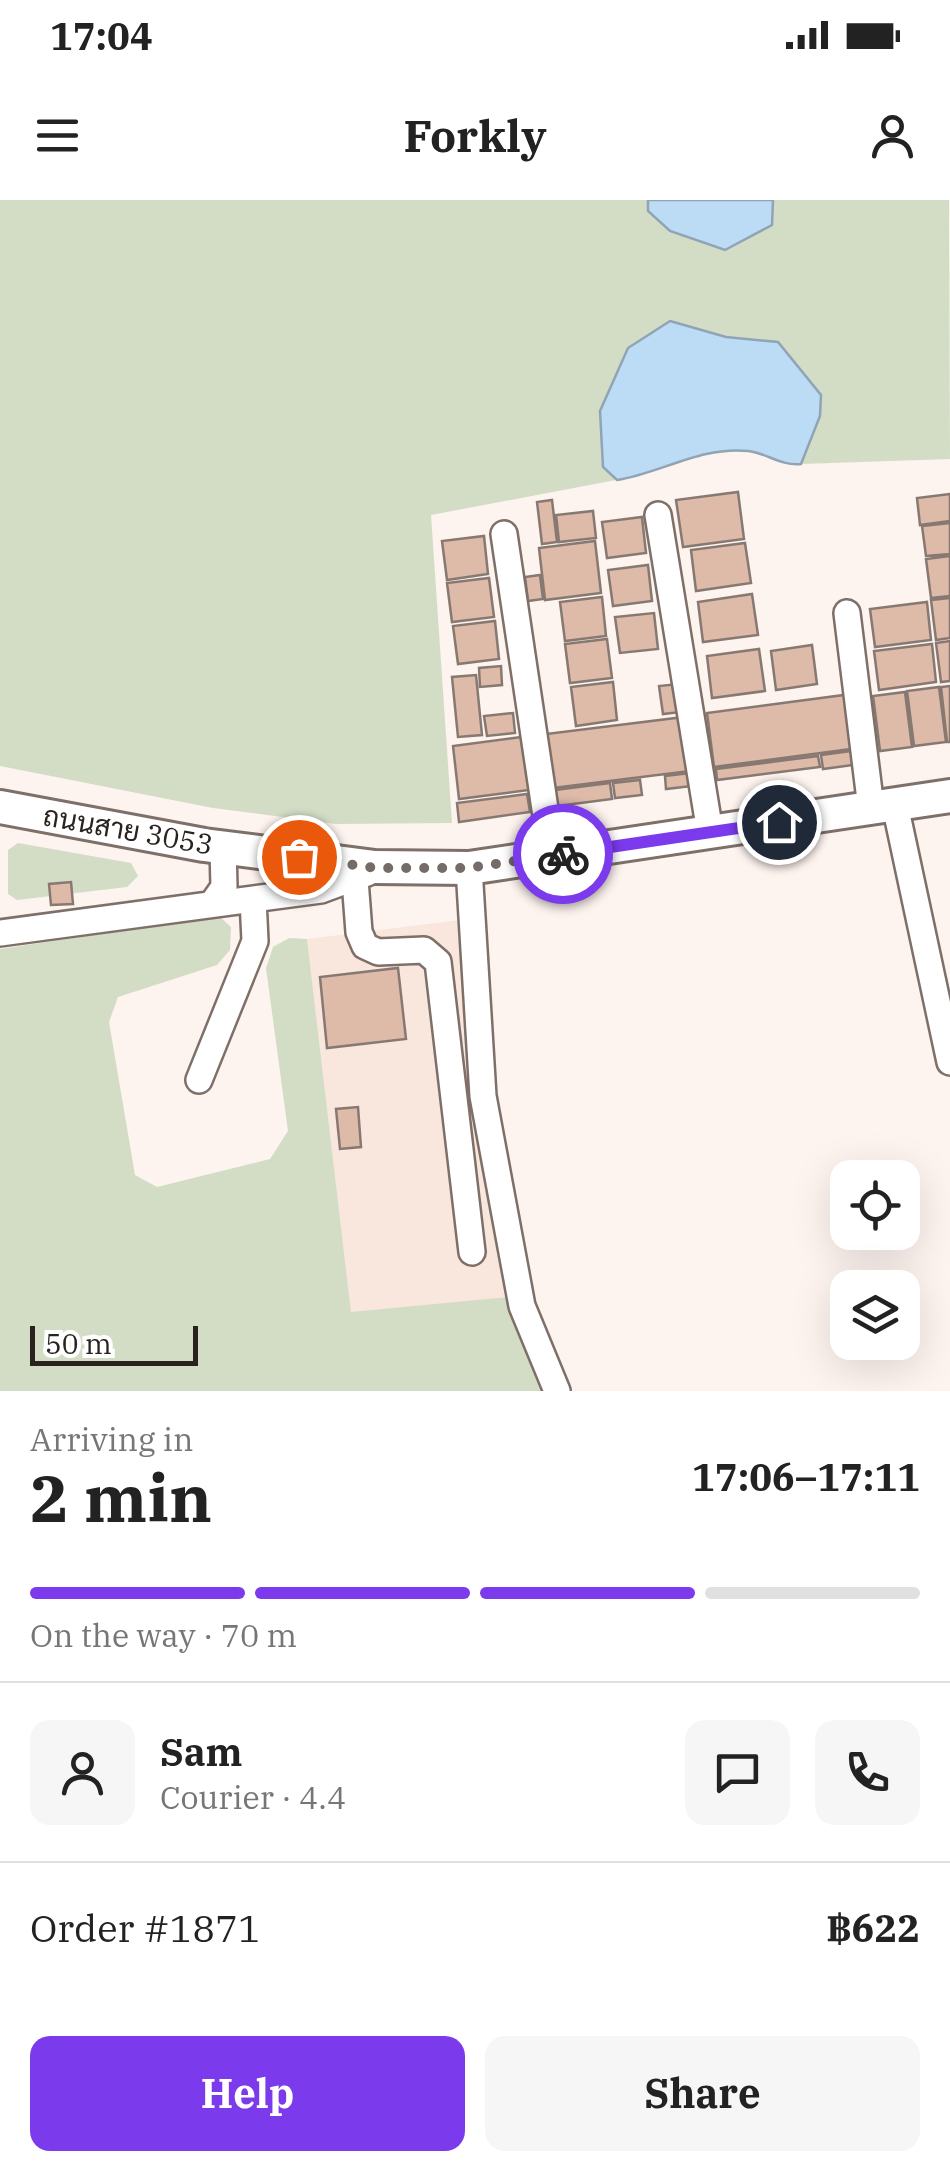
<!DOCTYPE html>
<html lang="en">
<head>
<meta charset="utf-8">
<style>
  body { margin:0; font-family:"IBM Plex Serif",Sarabun,serif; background:#f6f6f6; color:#222; height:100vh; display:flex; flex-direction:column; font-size:38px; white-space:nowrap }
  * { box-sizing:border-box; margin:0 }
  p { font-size:32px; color:#767676 }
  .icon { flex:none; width:55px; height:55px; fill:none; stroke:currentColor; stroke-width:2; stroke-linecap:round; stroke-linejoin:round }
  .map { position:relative; height:1191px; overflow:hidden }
  .side { display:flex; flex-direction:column; background:#fff; flex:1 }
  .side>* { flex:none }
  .buttons { position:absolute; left:830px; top:960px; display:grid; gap:20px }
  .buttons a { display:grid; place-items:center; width:90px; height:90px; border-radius:20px; background:#fff; box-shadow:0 10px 40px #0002; font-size:50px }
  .scale { position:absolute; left:30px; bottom:25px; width:168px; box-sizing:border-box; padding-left:10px; border:5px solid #292320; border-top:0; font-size:28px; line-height:35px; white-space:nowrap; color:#292320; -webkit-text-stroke:8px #fff; paint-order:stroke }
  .pin { position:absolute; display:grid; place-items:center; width:85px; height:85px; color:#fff; margin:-42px; border:5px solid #fff; border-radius:50%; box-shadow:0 2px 10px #0007 }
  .courier { position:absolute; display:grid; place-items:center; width:100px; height:100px; margin:-50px; border:8px solid #7c3aed; border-radius:50%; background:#fff; color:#222; box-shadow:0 2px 12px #0007 }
  .head em { font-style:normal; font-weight:700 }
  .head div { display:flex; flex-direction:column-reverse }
  .head { display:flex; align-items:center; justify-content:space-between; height:170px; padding:0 30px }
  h1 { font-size:65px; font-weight:700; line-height:75px }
  .bar { display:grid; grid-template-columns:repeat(4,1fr); gap:15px 10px; align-content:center; height:120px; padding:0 30px }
  .bar i { height:12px; border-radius:8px; background:#e0e0e0 }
  .bar .on { background:#7c3aed }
  .bar p { grid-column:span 4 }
  .line { display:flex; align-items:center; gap:25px; padding:0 30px; border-top:2px solid #e0e0e0 }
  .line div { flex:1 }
  .round { display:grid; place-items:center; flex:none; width:105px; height:105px; border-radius:20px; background:#f6f6f6 }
  .action { display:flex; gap:20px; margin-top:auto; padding:20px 30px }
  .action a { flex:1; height:115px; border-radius:20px; background:#7c3aed; color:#fff; font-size:40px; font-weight:700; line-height:115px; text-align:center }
  .action a+a { background:#f6f6f6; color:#222 }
  .status { display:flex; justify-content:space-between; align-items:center; height:70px; padding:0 50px; background:#fff; direction:ltr }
  .status svg { height:28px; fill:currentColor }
  header { display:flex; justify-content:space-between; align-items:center; height:130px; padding:0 30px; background:#fff; font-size:45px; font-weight:700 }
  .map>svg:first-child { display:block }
</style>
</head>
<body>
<div class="status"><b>17:04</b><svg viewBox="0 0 49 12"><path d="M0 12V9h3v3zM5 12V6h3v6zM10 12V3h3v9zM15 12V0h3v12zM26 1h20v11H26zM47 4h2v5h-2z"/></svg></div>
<header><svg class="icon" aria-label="menu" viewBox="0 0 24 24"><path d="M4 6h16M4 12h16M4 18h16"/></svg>Forkly<svg class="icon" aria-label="person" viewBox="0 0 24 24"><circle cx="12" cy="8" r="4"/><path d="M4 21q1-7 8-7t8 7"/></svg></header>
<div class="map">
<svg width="950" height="1191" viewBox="0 0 950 1191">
  <rect width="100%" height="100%" fill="#fdf3ef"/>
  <!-- built -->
  <path fill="#f9e6dd" d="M 460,720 L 476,900 L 508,1097 L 351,1113 L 307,739 Z"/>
  <!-- green -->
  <path fill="#d3ddc6" d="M 0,0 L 648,0 L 649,11 L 772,25 L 773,0 L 949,0 L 950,259 L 801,264 C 825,202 822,193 778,142 L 726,137 L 670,121 L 603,267 L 616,280 L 431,315 L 452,623 L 336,624 L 213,608 L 0,566 Z
    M 18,643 L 131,663 L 138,676 L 127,687 L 17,700 L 8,694 L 8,650 Z
    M 219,716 L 231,727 L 230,750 L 217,765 L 118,797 L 109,822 L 135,975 L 157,987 L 270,959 L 288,931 L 266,768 L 273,747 L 289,738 L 307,739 L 351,1112 L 508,1097 L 543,1191 L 0,1191 L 0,749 Z"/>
  <!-- water -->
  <path fill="#bcdbf5" stroke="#90a4b5" stroke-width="2.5" d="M 648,0 L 773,0 L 772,25 L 725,50 L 670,31 L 648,11 Z
    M 670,121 L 726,137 L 778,142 L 821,195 L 820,216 L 801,264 C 780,266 767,253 748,251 C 701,246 661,273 617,280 L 603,267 L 600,211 L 628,148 Z"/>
  <!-- building -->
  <path fill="#debaa8" stroke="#877972" stroke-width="2.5" d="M 738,292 L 744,339 L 683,347 L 676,300 Z
    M 950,294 L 950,321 L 920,325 L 917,298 Z
    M 552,300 L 557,342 L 542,344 L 537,302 Z
    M 593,311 L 596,338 L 559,342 L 556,315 Z
    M 642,317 L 646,353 L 607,358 L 602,322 Z
    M 950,323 L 950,354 L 926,356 L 922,326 Z
    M 484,336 L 488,374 L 447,380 L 442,341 Z
    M 595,341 L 601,393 L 545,400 L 539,348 Z
    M 745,343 L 751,383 L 696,391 L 691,350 Z
    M 950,356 L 950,396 L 931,398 L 926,359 Z
    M 648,365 L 652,401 L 613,406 L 608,370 Z
    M 540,375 L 543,399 L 528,401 L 525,377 Z
    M 489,378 L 494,417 L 452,422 L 447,383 Z
    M 752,394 L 758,435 L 703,442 L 698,402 Z
    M 602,397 L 606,436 L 565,441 L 560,402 Z
    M 950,398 L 950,438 L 936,440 L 931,400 Z
    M 927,402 L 931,440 L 875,447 L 870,409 Z
    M 654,413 L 658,449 L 620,453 L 615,417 Z
    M 495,421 L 499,459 L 458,464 L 453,426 Z
    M 607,439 L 612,478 L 570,483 L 565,444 Z
    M 950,441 L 950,481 L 941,482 L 936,443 Z
    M 932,444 L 936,482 L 879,490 L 874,451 Z
    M 812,445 L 817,484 L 776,490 L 771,451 Z
    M 759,449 L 765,491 L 712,498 L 707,456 Z
    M 501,466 L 502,485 L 480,487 L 479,468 Z
    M 476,475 L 482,535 L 458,537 L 452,477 Z
    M 613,482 L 617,520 L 576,526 L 571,487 Z
    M 678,484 L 681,512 L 663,514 L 659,486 Z
    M 950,486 L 950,542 L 947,542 L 941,487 Z
    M 939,487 L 946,542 L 914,546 L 907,491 Z
    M 905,492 L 912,547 L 880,551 L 873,496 Z
    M 844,495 L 851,549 L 714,567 L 707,513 Z
    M 513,513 L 515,533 L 487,536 L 484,516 Z
    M 684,517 L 690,571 L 553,588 L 546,534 Z
    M 522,537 L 529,590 L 459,599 L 453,546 Z
    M 851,551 L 853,565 L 823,569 L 821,555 Z
    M 818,556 L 820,567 L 717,580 L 716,569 Z
    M 690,573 L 692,586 L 666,589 L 665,576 Z
    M 640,580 L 642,595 L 615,598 L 613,583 Z
    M 610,583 L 612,599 L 557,606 L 555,590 Z
    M 527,594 L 530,612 L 459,622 L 457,603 Z
    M 71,682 L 73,704 L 51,705 L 49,684 Z
    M 398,768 L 406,839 L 327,848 L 320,777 Z
    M 358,907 L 361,947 L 340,949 L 336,909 Z"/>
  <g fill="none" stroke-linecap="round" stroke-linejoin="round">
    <!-- minor casing -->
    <g stroke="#7e7069" stroke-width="30">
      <path id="minor" d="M 658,315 L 710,632
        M 504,334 L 552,656
        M 847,413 L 871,608
        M 895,605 L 950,862
        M 469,668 L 483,896 L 522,1106 L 557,1191
        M 355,680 L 359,732 L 365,746 L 378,752 L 424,750 L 438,762 L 472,1052
        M 212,704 L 224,687 L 223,647
        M 0,733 L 321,690 L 367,673
        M 199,880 L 255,741 L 253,699"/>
    </g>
    <!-- major casing -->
    <g stroke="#7e7069" stroke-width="38">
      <path id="major" d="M 0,607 L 204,645 L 375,667 L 469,668 L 950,596"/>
    </g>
    <!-- minor -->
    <use href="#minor" stroke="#fff" stroke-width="25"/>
    <!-- major -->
    <use href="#major" stroke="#fff" stroke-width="32"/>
  </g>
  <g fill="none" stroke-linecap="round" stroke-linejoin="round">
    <!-- done -->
    <path stroke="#736c68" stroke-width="10" stroke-dasharray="0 18" d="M 299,657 L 375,668 L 468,668 L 563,654"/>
    <!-- route -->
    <path stroke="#7c3aed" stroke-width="12" d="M 563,654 L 779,622"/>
  </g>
  <g text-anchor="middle" stroke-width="9" stroke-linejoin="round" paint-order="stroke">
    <!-- street labels -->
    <g font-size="28" fill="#292320" stroke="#fff">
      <text transform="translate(128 630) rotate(10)" y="10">ถนนสาย 3053</text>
    </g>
  </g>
</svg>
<div class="buttons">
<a><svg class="icon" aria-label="locate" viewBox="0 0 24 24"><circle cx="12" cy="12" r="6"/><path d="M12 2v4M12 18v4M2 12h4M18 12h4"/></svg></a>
<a><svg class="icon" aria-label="layers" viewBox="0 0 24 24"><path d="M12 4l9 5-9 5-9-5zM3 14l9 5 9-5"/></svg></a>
</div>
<div class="scale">50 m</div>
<div class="pin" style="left:299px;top:657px;background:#ea580c"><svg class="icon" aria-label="bag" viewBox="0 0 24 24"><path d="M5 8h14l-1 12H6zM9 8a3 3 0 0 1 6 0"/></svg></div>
<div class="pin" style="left:779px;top:622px;background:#1f2937"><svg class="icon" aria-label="home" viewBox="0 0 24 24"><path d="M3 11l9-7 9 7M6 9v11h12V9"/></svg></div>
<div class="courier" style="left:563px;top:654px"><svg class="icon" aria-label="bike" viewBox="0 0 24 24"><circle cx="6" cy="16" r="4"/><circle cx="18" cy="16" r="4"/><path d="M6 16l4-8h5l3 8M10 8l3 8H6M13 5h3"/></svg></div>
</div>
<section class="side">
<div class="head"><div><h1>2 min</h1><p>Arriving in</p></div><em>17:06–17:11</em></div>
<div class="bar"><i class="on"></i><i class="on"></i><i class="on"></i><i></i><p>On the way · 70 m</p></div>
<div class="line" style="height:180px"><a class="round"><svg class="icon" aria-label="person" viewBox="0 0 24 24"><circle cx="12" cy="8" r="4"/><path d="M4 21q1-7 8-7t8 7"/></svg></a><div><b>Sam</b><p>Courier · 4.4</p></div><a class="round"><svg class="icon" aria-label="chat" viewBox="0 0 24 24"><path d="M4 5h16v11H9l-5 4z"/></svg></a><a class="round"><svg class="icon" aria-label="phone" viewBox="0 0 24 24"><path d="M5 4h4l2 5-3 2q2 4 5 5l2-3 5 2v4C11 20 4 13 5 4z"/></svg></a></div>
<div class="line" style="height:130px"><div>Order #1871</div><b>฿622</b></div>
<div class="action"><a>Help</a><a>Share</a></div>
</section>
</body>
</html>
